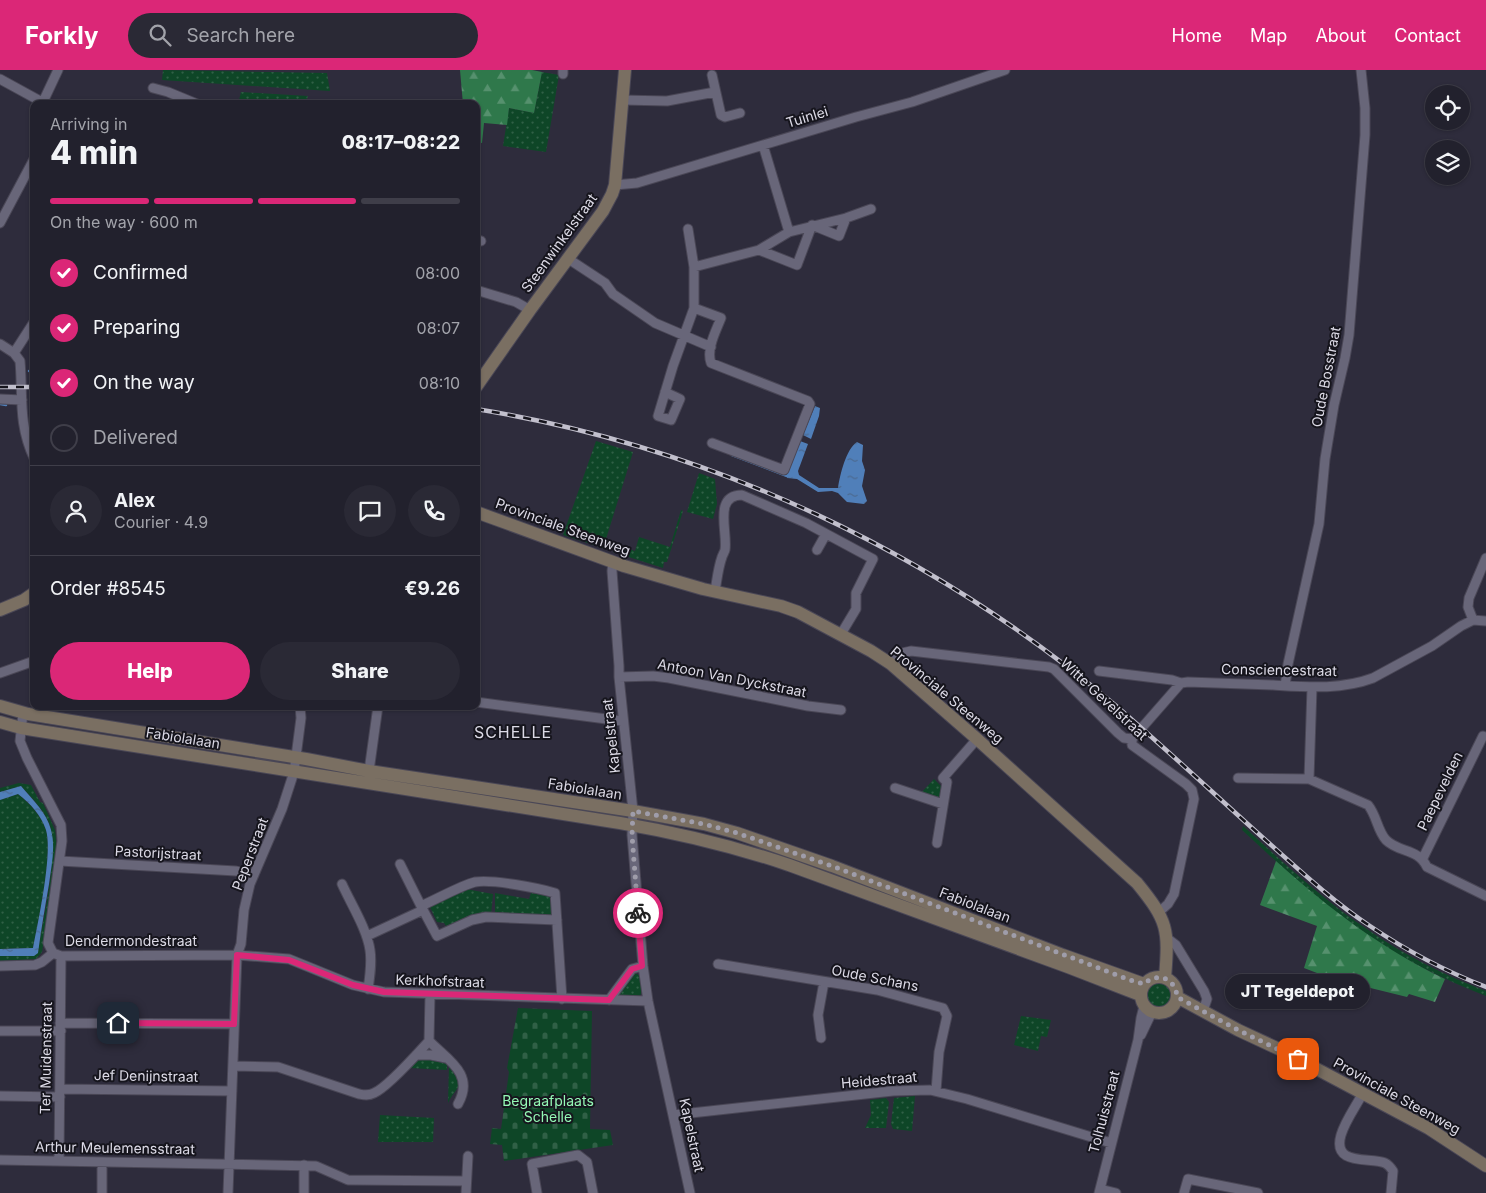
<!DOCTYPE html>
<html lang="en">
<head>
<meta charset="utf-8">
<style>
  body { margin:0; font-family:Inter,sans-serif; background:#2a2935; color:#f1f3f6; height:100vh; display:flex; flex-direction:column; font-size:19px; white-space:nowrap }
  * { box-sizing:border-box; margin:0 }
  p { font-size:16px; color:#a2a3aa }
  .icon { flex:none; width:28px; height:28px; fill:none; stroke:currentColor; stroke-width:2; stroke-linecap:round; stroke-linejoin:round }
  .map { position:relative; flex:1; overflow:hidden }
  .drawer { position:absolute; left:30px; top:30px; width:450px; height:610px; display:flex; flex-direction:column; background:#22212d; border-radius:10px; box-shadow:0 1px 4px #0004,0 0 0 1px #3f3e49 }
  .drawer>* { flex:none }
  .fabs { position:absolute; left:1425px; top:15px; display:grid; gap:10px }
  .fabs a { display:grid; place-items:center; width:45px; height:45px; border-radius:50%; background:#22212d; box-shadow:0 1px 4px #0004,0 0 0 1px #3f3e49; font-size:25px }
  .pin { position:absolute; display:grid; place-items:center; width:42px; height:42px; color:#fff; margin:-21px; border-radius:10px; box-shadow:0 2px 8px #0006 }
  .courier { position:absolute; display:grid; place-items:center; width:50px; height:50px; margin:-25px; border:4px solid #db2777; border-radius:50%; background:#fff; color:#222; box-shadow:0 1px 6px #0007 }
  .bubble { position:absolute; height:35px; border-radius:18px; background:#22212d; box-shadow:0 1px 4px #0004,0 0 0 1px #3f3e49; font-size:16px; font-weight:800; line-height:35px; text-align:center }
  .head em { font-style:normal; font-weight:800 }
  .head div { display:flex; flex-direction:column-reverse }
  .head { display:flex; align-items:center; justify-content:space-between; height:85px; padding:0 20px }
  h1 { font-size:32px; font-weight:800; line-height:38px }
  .bar { display:grid; grid-template-columns:repeat(4,1fr); gap:8px 5px; align-content:center; height:60px; padding:0 20px }
  .bar i { height:6px; border-radius:4px; background:#3f3e49 }
  .bar .selected { background:#db2777 }
  .bar p { grid-column:span 4 }
  .line { display:flex; align-items:center; gap:12px; padding:0 20px; border-top:1px solid #3f3e49 }
  .line div { flex:1 }
  .round { display:grid; place-items:center; flex:none; width:52px; height:52px; border-radius:26px; background:#2a2935 }
  ol { padding:0 20px; list-style:none }
  li { display:flex; align-items:center; gap:15px; height:55px }
  li p { margin-inline-start:auto }
  li .icon { padding:5px; border-radius:50%; background:#db2777; color:#fff; stroke-width:4 }
  li:last-child { color:#a2a3aa }
  li i { width:28px; height:28px; border:2px solid #3f3e49; border-radius:50% }
  .action { display:flex; gap:10px; margin-top:auto; padding:10px 20px }
  .action a { flex:1; height:58px; border-radius:30px; background:#db2777; color:#fff; font-size:20px; font-weight:800; line-height:58px; text-align:center }
  .action a+a { background:#2a2935; color:#f1f3f6 }
  header { display:flex; align-items:center; gap:30px; box-sizing:border-box; height:70px; padding:0 25px; background:#db2777; color:#fff }
  header strong { font-size:24px }
  nav { display:flex; gap:28px; margin-inline-start:auto; font-size:18px }
  .search { width:350px; height:45px; background:#2a2935; display:flex; align-items:center; gap:12px; box-sizing:border-box; padding:0 18px; border-radius:28px; color:#a2a3aa; font-size:19px }
  .map>svg:first-child { display:block }
</style>
</head>
<body>
<header>
<strong>Forkly</strong>
<div class="search"><svg class="icon" aria-label="search" viewBox="0 0 24 24"><circle cx="10" cy="10" r="6"/><path d="M15 15l6 6"/></svg>Search here</div>
<nav><a>Home</a><a>Map</a><a>About</a><a>Contact</a></nav>
</header>
<div class="map">
<svg width="1486" height="1123" viewBox="0 0 1486 1123">
  <defs>
    <pattern id="grass-dots" width="8" height="8" patternUnits="userSpaceOnUse" patternTransform="scale(1.25)"><rect width="8" height="8" fill="#0e4627"/><path d="M2 2h.1M6 6h.1" fill="none" stroke="#306046" stroke-width="1.8" stroke-linecap="round"/></pattern>
    <pattern id="forest-firs" width="22" height="20" patternUnits="userSpaceOnUse" patternTransform="scale(1.25)"><rect width="22" height="20" fill="#2f784b"/><path d="M5 1l3.5 6h-7zM16 11l3.5 6h-7z" fill="#56916e"/></pattern>
    <pattern id="cemetery-stones" width="16" height="16" patternUnits="userSpaceOnUse" patternTransform="scale(1.25)"><rect width="16" height="16" fill="#0e4627"/><path d="M2 7V4a2 2 0 0 1 4 0v3zM10 15v-3a2 2 0 0 1 4 0v3z" fill="#306046"/></pattern>
    <pattern id="water-ripples" width="26" height="14" patternUnits="userSpaceOnUse" patternTransform="scale(1.25)"><rect width="26" height="14" fill="#507fb9"/><path d="M2 4q2-2 4 0t4 0M15 11q2-2 4 0t4 0" fill="none" stroke="#4b6990"/></pattern>
  </defs>
  <rect width="100%" height="100%" fill="#2e2c3c"/>
  <!-- grass -->
  <path fill="url(#grass-dots)" d="M 163,0 L 327,3 L 330,21 L 162,10 Z
    M 542,2 L 559,5 L 546,82 L 503,76 L 509,38 L 534,43 Z
    M 241,22 L 308,26 L 305,34 L 238,34 Z
    M 596,371 L 633,382 L 606,469 L 607,472 L 606,479 L 563,465 Z
    M 699,403 L 715,409 L 717,434 L 713,449 L 687,442 Z
    M 681,440 L 683,441 L 667,492 L 664,492 L 663,498 L 613,482 L 614,474 L 635,481 L 639,467 L 670,477 Z
    M 934,709 L 941,716 L 939,730 L 921,723 Z
    M 19,713 L 31,715 L 40,732 L 43,733 L 55,760 L 57,778 L 42,882 L 36,889 L 0,891 L 0,886 L 33,886 L 38,883 C 42,851 60,782 49,753 C 43,739 31,727 21,716 L 0,722 L 0,718 Z
    M 18,724 C 30,734 41,745 46,760 C 53,783 38,852 33,878 L 0,879 L 0,730 Z
    M 1243,756 C 1283,792 1322,829 1367,859 C 1404,885 1444,905 1486,921 L 1486,926 C 1443,909 1402,889 1364,863 C 1320,833 1281,796 1242,760 Z
    M 466,819 L 493,824 L 491,845 L 477,844 L 446,856 L 444,853 L 437,852 L 430,837 Z
    M 495,823 L 529,829 L 531,823 L 548,826 L 553,830 L 553,845 L 551,847 L 495,845 Z
    M 634,902 L 640,906 C 641,913 644,921 639,927 L 622,927 L 618,924 Z
    M1146 925a13 13 0 1 1 26 0a13 13 0 1 1-26 0Z
    M 1021,946 L 1051,950 L 1047,967 L 1041,966 L 1038,981 L 1014,975 Z
    M 428,989 L 447,994 L 447,1000 L 409,998 L 416,991 Z
    M 449,996 C 469,1014 456,1016 448,1033 Z
    M 915,1026 L 912,1061 L 893,1059 L 891,1054 L 894,1028 Z
    M 886,1028 L 889,1032 L 886,1058 L 865,1058 L 871,1045 L 870,1030 Z
    M 380,1045 L 434,1048 L 433,1072 L 378,1072 Z"/>
  <!-- forest -->
  <path fill="url(#forest-firs)" d="M 460,0 L 532,0 L 542,2 L 534,43 L 509,38 L 507,55 L 484,53 L 482,73 L 476,72 L 476,34 L 463,34 Z
    M 1276,791 C 1328,838 1382,879 1445,909 L 1435,932 L 1409,924 L 1407,927 L 1330,908 L 1304,898 L 1317,856 L 1260,835 Z"/>
  <!-- cemetery -->
  <path fill="url(#cemetery-stones)" d="M 518,938 L 592,941 L 590,1059 L 610,1060 L 613,1075 L 504,1091 L 502,1075 L 490,1074 L 492,1058 L 501,1059 L 509,1002 L 507,998 Z"/>
  <!-- water -->
  <path fill="url(#water-ripples)" d="M 815,336 L 820,338 L 819,346 L 811,369 L 803,365 Z
    M 800,371 L 808,374 L 798,401 L 799,405 L 819,418 L 838,418 C 840,405 846,379 857,372 L 863,375 L 862,391 L 865,400 L 862,416 L 867,431 L 864,434 L 847,432 L 838,423 L 832,421 L 818,422 L 797,409 L 787,408 L 787,404 Z
    M 21,716 C 32,729 47,743 51,760 C 56,778 51,797 49,814 C 45,837 41,860 38,883 L 34,886 L 0,886 L 0,879 L 33,878 C 38,852 53,783 46,760 C 41,745 31,734 18,724 L 0,730 L 0,722 Z"/>
  <g fill="none" stroke-linecap="round" stroke-linejoin="round">
    <!-- stream -->
    <path stroke="#507fb9" stroke-width="2.5" d="M 29,301 L 34,301
      M 0,334 L 6,335
      M 732,385 L 787,406"/>
    <!-- street casing -->
    <g stroke="#4a4756" stroke-width="11">
      <path id="street" d="M 563,4 L 563,0
        M 712,5 L 721,45 L 725,47 L 740,43
        M 0,9 L 42,32
        M 153,18 L 168,22 L 197,34
        M 622,30 L 667,31 L 715,22
        M 42,34 L 58,0
        M 763,75 L 789,162
        M 615,115 L 637,113 L 856,47 L 912,32 L 1005,0
        M 0,153 L 34,89
        M 476,170 L 481,171
        M 759,180 L 797,195 L 812,155 L 839,166 L 846,148
        M 567,188 L 605,213 L 613,224 L 655,253 L 711,277
        M 694,197 L 759,180 L 789,162 L 846,148 L 871,139
        M 476,220 L 516,232 L 530,240
        M 694,238 L 721,248 C 716,261 706,279 711,293 L 808,331 L 810,334 L 784,400 L 712,373
        M 0,274 L 14,283 L 20,291 C 23,326 18,354 34,388
        M 14,283 L 34,252
        M 665,322 L 680,329 L 671,350 L 658,346 L 673,296 L 694,238 L 694,197 L 688,159
        M 0,329 L 22,330
        M 817,480 L 826,464
        M 613,492 L 612,501 L 619,596 L 619,607 L 633,741 L 632,765 L 643,896 L 648,931 L 690,1123
        M 715,521 C 717,510 718,498 722,487 C 722,486 725,481 725,480 C 728,462 713,425 742,425 L 806,453 L 873,489 L 856,523 L 856,539 L 841,564
        M 1473,550 L 1468,537 L 1469,528 L 1486,488
        M 891,594 L 902,583 L 911,581 L 1049,597 L 1054,599 L 1118,663 L 1124,668 L 1132,669
        M 1099,601 L 1172,610 L 1181,613 L 1188,612 C 1217,613 1245,614 1273,615 C 1307,617 1341,620 1373,608 L 1432,576 L 1461,556 L 1473,550 L 1486,551
        M 0,603 L 34,591
        M 619,607 L 653,606 L 669,608 L 808,636 L 841,640
        M 1285,616 L 1288,594 L 1319,454 L 1325,389 L 1334,335 L 1345,288 L 1349,265 L 1365,65 L 1365,38 L 1361,0
        M 476,632 L 622,651
        M 23,643 L 20,671 L 27,688 L 61,755 L 62,771 L 48,873 L 53,883 L 61,886 L 237,885 L 289,889 L 353,915 L 384,922 L 648,931
        M 1132,669 L 1132,675 L 1186,714 L 1192,720 L 1194,729 L 1174,824 L 1168,834 L 1159,842
        M 1132,669 L 1181,613
        M 369,701 L 378,636
        M 1238,708 L 1309,709 L 1312,617
        M 1309,709 L 1368,735 C 1377,746 1377,760 1386,770 C 1399,783 1418,778 1427,797 L 1486,826
        M 895,718 L 943,734
        M 937,773 L 947,712 L 943,708 L 977,669
        M 1423,788 L 1483,666
        M 60,791 L 236,801 L 254,805
        M 400,794 L 421,836
        M 342,814 C 351,834 367,859 370,880 C 372,893 370,906 368,919
        M 557,850 L 486,847 L 472,850 L 437,866 L 421,836 C 435,830 462,815 475,812 C 492,809 538,818 555,823 L 562,929
        M 367,866 L 423,840
        M 1167,868 L 1176,875 L 1204,921 L 1207,929 L 1203,941
        M 718,894 L 877,920 L 943,938 L 947,946 L 939,982 L 936,1021
        M 0,896 L 35,895 L 42,892 L 53,883
        M 609,930 L 632,899 L 643,896
        M 60,953 L 234,954
        M 0,961 L 61,961
        M 1141,965 L 1152,942
        M 821,968 L 818,945 L 824,912
        M 429,971 C 448,990 475,1004 458,1034
        M 416,985 L 431,985 L 446,988
        M 233,996 L 278,997 L 359,1024 C 364,1025 368,1026 374,1023 C 387,1018 418,983 429,971 L 430,925
        M 60,1019 L 232,1021
        M 1363,1023 C 1356,1036 1345,1051 1341,1065 C 1332,1096 1369,1087 1385,1093 C 1389,1095 1391,1098 1393,1101 L 1391,1123
        M 0,1026 L 60,1027
        M 673,1045 L 893,1021 L 930,1020 L 967,1029 L 1111,1073
        M 0,1090 L 316,1096 L 348,1110 L 466,1111
        M 59,1091 L 61,886
        M 1100,1119 L 1116,1123
        M 102,1123 L 102,1093
        M 228,1123 L 237,885 L 241,874 L 244,840 L 250,814 L 282,739 L 294,702 L 301,648 L 300,636
        M 304,1123 L 304,1095
        M 466,1123 L 468,1086
        M 537,1123 L 532,1094 L 578,1085 L 587,1092 L 593,1123
        M 1099,1123 L 1138,970 L 1141,948 L 1144,936
        M 1184,1123 L 1188,1109 L 1258,1123"/>
    </g>
    <!-- secondary casing -->
    <g stroke="#4a4756" stroke-width="14">
      <path id="secondary" d="M 476,317 L 530,240 L 603,141 L 612,124 L 615,115 L 625,0
        M 476,442 L 624,496 L 703,519 L 781,536 L 798,542 L 871,581 L 891,594 L 977,669 L 1137,813 C 1168,851 1169,859 1165,908
        M 0,540 L 24,530 L 34,523
        M 0,636 L 28,644 L 306,689 L 369,701 L 633,741 L 704,754 L 737,763 L 832,796 L 1063,885 L 1144,914
        M 0,652 L 21,658 L 620,753 C 678,763 733,776 789,795 L 1068,897 L 1140,925
        M1141 925a18 18 0 1 1 36 0a18 18 0 1 1-36 0Z
        M 1177,927 L 1238,960 L 1281,980 L 1428,1058 L 1486,1096"/>
    </g>
    <!-- street -->
    <use href="#street" stroke="#686679" stroke-width="9"/>
    <!-- secondary -->
    <use href="#secondary" stroke="#7a6f62" stroke-width="12"/>
    <!-- rail casing -->
    <g stroke="#c1bfcc" stroke-width="4.5">
      <path id="rail" d="M 0,317 L 34,317
        M 476,339 C 711,377 933,482 1115,635 C 1164,677 1212,722 1261,766 C 1296,797 1331,830 1370,856 C 1407,881 1445,901 1486,917"/>
    </g>
    <!-- rail -->
    <use href="#rail" stroke="#16151d" stroke-width="2.5" stroke-dasharray="8" stroke-linecap="butt"/>
  </g>
  <g fill="none" stroke-linecap="round" stroke-linejoin="round">
    <!-- done -->
    <path stroke="#9f9daa" stroke-width="5" stroke-dasharray="0 9" d="M 638,843 L 632,765 L 633,741 L 704,754 L 737,763 L 832,796 L 1130,910 L 1144,914 C 1158,901 1176,909 1177,927 L 1238,960 L 1298,989"/>
    <!-- route -->
    <path stroke="#db2777" stroke-width="6" d="M 118,953 L 234,954 L 237,885 L 289,890 L 353,915 L 384,922 L 609,930 L 632,899 L 642,896 L 638,843"/>
  </g>
  <g text-anchor="middle" stroke-width="4" stroke-linejoin="round" paint-order="stroke">
    <!-- street labels -->
    <g font-size="14" fill="#dcdae6" stroke="#16151d">
      <text transform="translate(807 47) rotate(-17)" y="5">Tuinlei</text>
      <text transform="translate(559 173) rotate(-54)" y="5">Steenwinkelstraat</text>
      <text transform="translate(1326 307) rotate(-79)" y="5">Oude Bosstraat</text>
      <text transform="translate(563 457) rotate(20)" y="5">Provinciale Steenweg</text>
      <text transform="translate(1279 600) rotate(1)" y="5">Consciencestraat</text>
      <text transform="translate(732 608) rotate(11)" y="5">Antoon Van Dyckstraat</text>
      <text transform="translate(947 625) rotate(40)" y="5">Provinciale Steenweg</text>
      <text transform="translate(1104 629) rotate(43)" y="5">Witte Gevelstraat</text>
      <text transform="translate(611 666) rotate(-96)" y="5">Kapelstraat</text>
      <text transform="translate(183 668) rotate(9)" y="5">Fabiolalaan</text>
      <text transform="translate(585 719) rotate(9)" y="5">Fabiolalaan</text>
      <text transform="translate(1440 721) rotate(-64)" y="5">Paepevelden</text>
      <text transform="translate(158 783) rotate(3)" y="5">Pastorijstraat</text>
      <text transform="translate(250 784) rotate(-69)" y="5">Peperstraat</text>
      <text transform="translate(975 835) rotate(21)" y="5">Fabiolalaan</text>
      <text x="131" y="876">Dendermondestraat</text>
      <text transform="translate(875 908) rotate(11)" y="5">Oude Schans</text>
      <text transform="translate(440 911) rotate(2)" y="5">Kerkhofstraat</text>
      <text transform="translate(46 988) rotate(-89)" y="5">Ter Muidenstraat</text>
      <text transform="translate(146 1006) rotate(1)" y="5">Jef Denijnstraat</text>
      <text transform="translate(879 1010) rotate(-5)" y="5">Heidestraat</text>
      <text transform="translate(1397 1026) rotate(29)" y="5">Provinciale Steenweg</text>
      <text transform="translate(1104 1042) rotate(-75)" y="5">Tolhuisstraat</text>
      <text transform="translate(692 1065) rotate(78)" y="5">Kapelstraat</text>
      <text transform="translate(115 1078) rotate(1)" y="5">Arthur Meulemensstraat</text>
    </g>
    <!-- park labels -->
    <g font-size="14" fill="#94f8b5" stroke="#16151d">
      <text x="548" y="1036">Begraafplaats<tspan x="548" dy="16">Schelle</tspan></text>
    </g>
    <!-- quarter labels -->
    <g font-size="16" letter-spacing="1" fill="#dcdae6" stroke="#16151d">
      <text x="513" y="668">SCHELLE</text>
    </g>
  </g>
</svg>
<div class="fabs">
<a><svg class="icon" aria-label="locate" viewBox="0 0 24 24"><circle cx="12" cy="12" r="6"/><path d="M12 2v4M12 18v4M2 12h4M18 12h4"/></svg></a>
<a><svg class="icon" aria-label="layers" viewBox="0 0 24 24"><path d="M12 4l9 5-9 5-9-5zM3 14l9 5 9-5"/></svg></a>
</div>
<div class="pin" style="left:1298px;top:989px;background:#ea580c"><svg class="icon" aria-label="bag" viewBox="0 0 24 24"><path d="M5 8h14l-1 12H6zM9 8a3 3 0 0 1 6 0"/></svg></div>
<div class="pin" style="left:118px;top:953px;background:#1f2937"><svg class="icon" aria-label="home" viewBox="0 0 24 24"><path d="M3 11l9-7 9 7M6 9v11h12V9"/></svg></div>
<div class="courier" style="left:638px;top:843px"><svg class="icon" aria-label="bike" viewBox="0 0 24 24"><circle cx="6" cy="16" r="4"/><circle cx="18" cy="16" r="4"/><path d="M6 16l4-8h5l3 8M10 8l3 8H6M13 5h3"/></svg></div>
<div class="bubble" style="left:1225px;top:904px;width:145px">JT Tegeldepot</div>
<section class="drawer">
<div class="head"><div><h1>4 min</h1><p>Arriving in</p></div><em>08:17–08:22</em></div>
<div class="bar"><i class="selected"></i><i class="selected"></i><i class="selected"></i><i></i><p>On the way · 600 m</p></div>
<ol>
<li><svg class="icon" aria-label="check" viewBox="0 0 24 24"><path d="M5 12l5 5 9-10"/></svg>Confirmed<p>08:00</p></li>
<li><svg class="icon" aria-label="check" viewBox="0 0 24 24"><path d="M5 12l5 5 9-10"/></svg>Preparing<p>08:07</p></li>
<li><svg class="icon" aria-label="check" viewBox="0 0 24 24"><path d="M5 12l5 5 9-10"/></svg>On the way<p>08:10</p></li>
<li><i></i>Delivered</li>
</ol>
<div class="line" style="height:90px"><a class="round"><svg class="icon" aria-label="person" viewBox="0 0 24 24"><circle cx="12" cy="8" r="4"/><path d="M4 21q1-7 8-7t8 7"/></svg></a><div><b>Alex</b><p>Courier · 4.9</p></div><a class="round"><svg class="icon" aria-label="chat" viewBox="0 0 24 24"><path d="M4 5h16v11H9l-5 4z"/></svg></a><a class="round"><svg class="icon" aria-label="phone" viewBox="0 0 24 24"><path d="M5 4h4l2 5-3 2q2 4 5 5l2-3 5 2v4C11 20 4 13 5 4z"/></svg></a></div>
<div class="line" style="height:65px"><div>Order #8545</div><b>€9.26</b></div>
<div class="action"><a>Help</a><a>Share</a></div>
</section>
</div>
</body>
</html>
